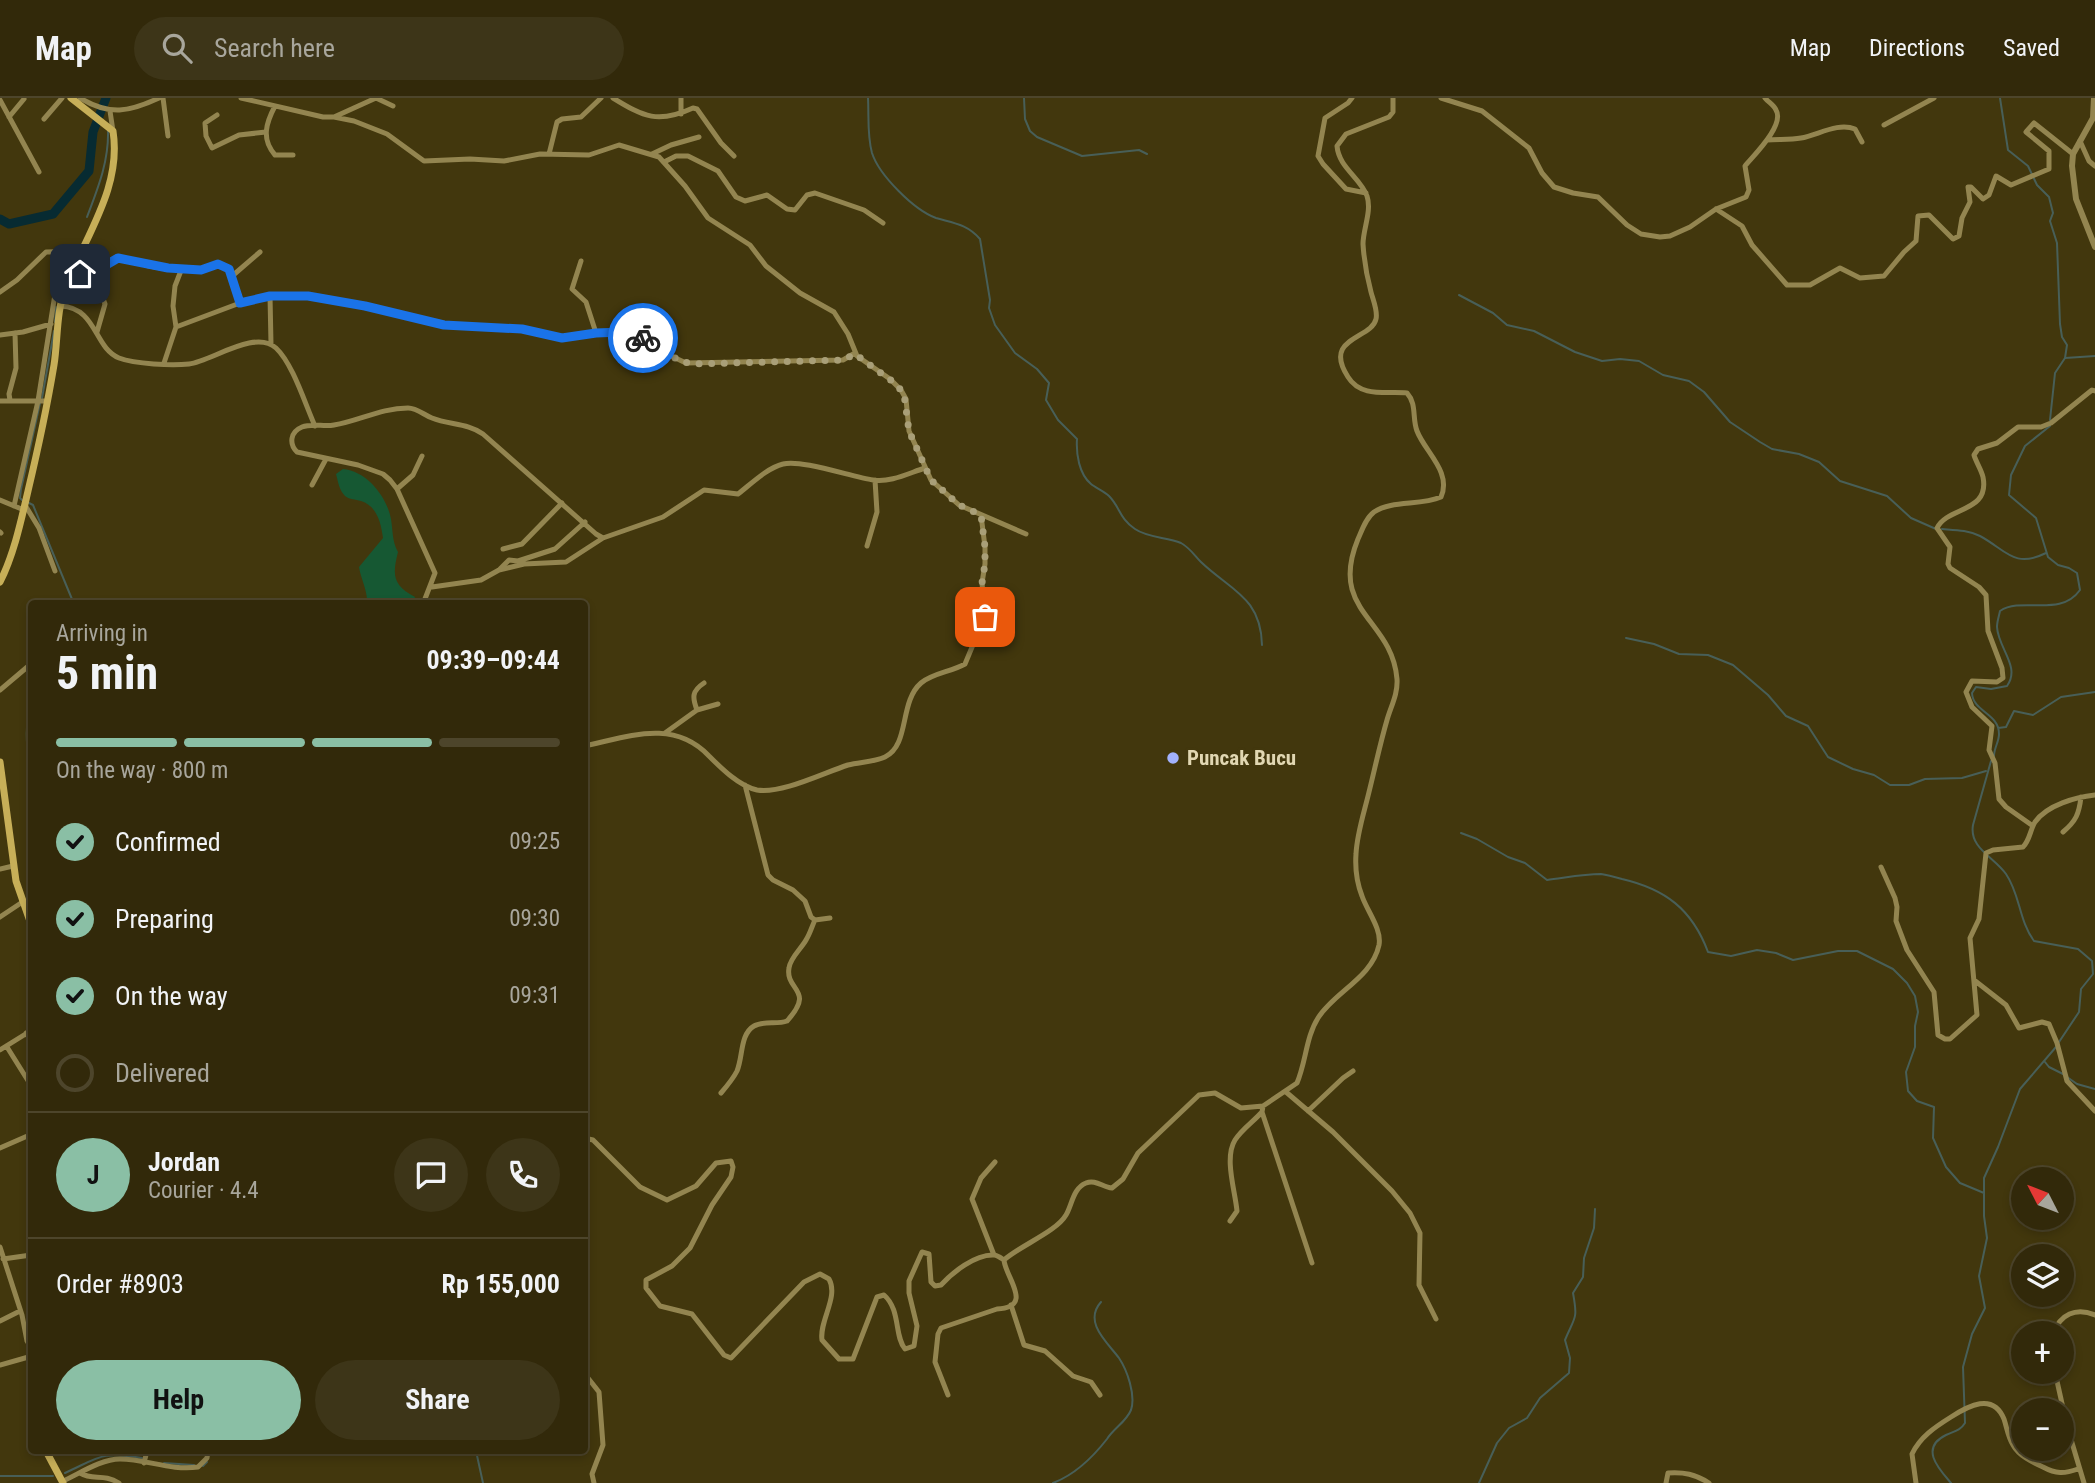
<!DOCTYPE html>
<html lang="en">
<head>
<meta charset="utf-8">
<style>
  body { margin:0; font-family:"Roboto Condensed",sans-serif; background:#3d3518; color:#f1f3f6; height:100vh; display:flex; flex-direction:column; font-size:26px; white-space:nowrap }
  * { box-sizing:border-box; margin:0 }
  p { font-size:23px; color:#a8a69c }
  .icon { flex:none; width:38px; height:38px; fill:none; stroke:currentColor; stroke-width:2; stroke-linecap:round; stroke-linejoin:round }
  .map { position:relative; flex:1; overflow:hidden }
  .sheet { position:absolute; left:28px; top:502px; width:560px; height:854px; display:flex; flex-direction:column; background:#32290a; border-radius:7px; box-shadow:0 4px 10px #0003,0 0 0 2px #4d452b }
  .sheet>* { flex:none }
  .needle { width:46px; rotate:312deg }
  .tools { position:absolute; left:2011px; top:1069px; display:grid; gap:14px }
  .tools a { display:grid; place-items:center; width:63px; height:63px; border-radius:50%; background:#32290a; box-shadow:0 4px 10px #0003,0 0 0 2px #4d452b; font-size:35px }
  .pin { position:absolute; display:grid; place-items:center; width:60px; height:60px; color:#fff; margin:-30px; border-radius:14px; box-shadow:0 4px 10px #0006 }
  .courier { position:absolute; display:grid; place-items:center; width:70px; height:70px; margin:-35px; border:5px solid #1a73e8; border-radius:50%; background:#fff; color:#222; box-shadow:0 2px 9px #0007 }
  .head em { font-style:normal; font-weight:700 }
  .head div { display:flex; flex-direction:column-reverse }
  .head { display:flex; align-items:center; justify-content:space-between; height:119px; padding:0 28px }
  h1 { font-size:46px; font-weight:700; line-height:52px }
  .bar { display:grid; grid-template-columns:repeat(4,1fr); gap:10px 7px; align-content:center; height:84px; padding:0 28px }
  .bar i { height:9px; border-radius:5px; background:#4d452b }
  .bar .active { background:#8abfa5 }
  .bar p { grid-column:span 4 }
  .line { display:flex; align-items:center; gap:18px; padding:0 28px; border-top:2px solid #4d452b }
  .line div { flex:1 }
  .round { display:grid; place-items:center; flex:none; width:74px; height:74px; border-radius:37px; background:#3d3518 }
  ol { padding:0 28px; list-style:none }
  li { display:flex; align-items:center; gap:21px; height:77px }
  li p { margin-inline-start:auto }
  li .icon { padding:7px; border-radius:50%; background:#8abfa5; color:#111; stroke-width:4 }
  li:last-child { color:#a8a69c }
  li i { width:38px; height:38px; border:4px solid #4d452b; border-radius:50% }
  .action { display:flex; gap:14px; margin-top:auto; padding:14px 28px }
  .action a { flex:1; height:80px; border-radius:42px; background:#8abfa5; color:#111; font-size:28px; font-weight:700; line-height:80px; text-align:center }
  .action a+a { background:#3d3518; color:#f1f3f6 }
  header { display:flex; align-items:center; gap:42px; box-sizing:border-box; height:98px; padding:0 35px; background:#32290a; border-bottom:2px solid #4d452b }
  header strong { font-size:33px }
  nav { display:flex; gap:38px; margin-inline-start:auto; font-size:24px }
  .search { width:490px; height:63px; background:#3d3518; display:flex; align-items:center; gap:18px; box-sizing:border-box; padding:0 24px; border-radius:38px; color:#a8a69c; font-size:26px }
  .map>svg:first-child { display:block }
</style>
</head>
<body>
<header>
<strong>Map</strong>
<div class="search"><svg class="icon" aria-label="search" viewBox="0 0 24 24"><circle cx="10" cy="10" r="6"/><path d="M15 15l6 6"/></svg>Search here</div>
<nav><a>Map</a><a>Directions</a><a>Saved</a></nav>
</header>
<div class="map">
<svg width="2095" height="1385" viewBox="0 0 2095 1385">
  <rect width="100%" height="100%" fill="#42370d"/>
  <!-- green -->
  <path fill="#165833" d="M 343,371 C 367,373 387,399 391,421 C 393,433 392,443 398,454 C 392,478 393,487 415,499 L 413,506 L 367,506 C 368,493 361,482 359,469 L 383,440 C 381,425 377,408 361,403 C 355,401 350,402 345,398 C 339,392 338,383 336,376 Z"/>
  <g fill="none" stroke-linecap="round" stroke-linejoin="round">
    <!-- stream -->
    <path stroke="#485f58" stroke-width="2" d="M 868,0 C 869,18 867,37 872,55 C 879,77 914,112 936,120 C 953,125 967,126 980,141 L 990,202 L 989,210 L 995,227 L 1015,255 L 1037,271 L 1049,285 L 1046,302 L 1058,322 L 1077,341 C 1076,356 1079,376 1091,386 C 1096,390 1104,393 1109,398 C 1120,409 1119,420 1135,431 C 1148,440 1167,439 1181,445 C 1190,450 1194,457 1201,464 C 1230,492 1261,499 1262,547
      M 1024,0 L 1025,21 L 1030,33 L 1037,39 L 1082,58 L 1139,52 L 1147,56
      M 2000,0 L 2008,52 L 2028,68 L 2037,87 L 2049,99 L 2053,115 L 2050,123 L 2057,145 L 2060,226 L 2062,239 L 2067,247 L 2065,260 L 2055,275 L 2050,322
      M 87,119 C 98,90 109,63 108,32
      M 66,166 L 70,158
      M 1459,197 L 1493,215 L 1507,227 L 1534,233 L 1575,254 L 1602,263 L 1620,261 L 1639,263 L 1663,277 L 1689,283 L 1704,294 L 1730,324 L 1760,344 L 1772,351 L 1799,356 L 1819,364 L 1840,383 L 1887,398 L 1911,420 L 1936,431
      M 55,224 L 56,209
      M 2065,260 L 2095,258
      M 42,300 L 54,233
      M 22,402 L 20,400 L 21,391 L 40,305
      M 27,404 L 33,407 L 74,506
      M 1942,431 C 1955,432 1968,432 1980,438 C 2006,452 2014,471 2046,455
      M 1626,540 L 1654,546 L 1679,556 L 1708,557 L 1733,567 L 1768,597 L 1786,618 L 1808,628 L 1828,659 L 1853,671 L 1874,677 L 1890,687 L 1909,687 L 1925,681 L 1962,680 L 1986,673
      M 32,608 C 22,623 29,669 32,687
      M 1998,630 L 2006,629 L 2014,613 L 2033,617 L 2061,599 L 2095,594
      M 1994,658 C 1994,650 1999,644 1999,636 C 1999,615 1973,614 1972,595 L 1976,589 L 1991,591 L 2007,588 C 2021,569 1998,550 1997,529 C 1997,523 1999,518 2000,513 C 2023,498 2060,520 2080,492 L 2077,475 L 2069,470 L 2058,467 L 2048,459 L 2036,420 L 2009,397 L 2011,377 L 2025,348 L 2050,328
      M 1991,663 L 1973,727 C 1969,750 1994,759 2006,776 C 2020,796 2019,823 2034,843 L 2078,851 L 2092,863 L 2093,876 L 2081,891 L 2079,914 L 2059,944
      M 1461,735 L 1477,741 L 1508,759 L 1525,765 L 1547,782 C 1564,780 1583,776 1601,776 C 1608,777 1615,779 1622,781 C 1665,791 1692,811 1708,854 L 1731,858 L 1757,852 L 1776,855 L 1793,862 L 1838,853 L 1857,853 L 1893,871 L 1907,885 L 1915,898 L 1918,914 L 1915,928 L 1915,949 L 1906,974 L 1908,993 L 1917,1003 L 1934,1009 L 1933,1040 L 1946,1069 L 1960,1085 L 1984,1095
      M 2045,964 L 2049,969 L 2063,976
      M 2067,979 L 2077,986 L 2095,991
      M 476,1353 L 483,1385
      M 164,1365 L 194,1367
      M 203,1368 L 207,1364
      M 65,1375 C 100,1359 101,1353 142,1360
      M 0,1378 L 53,1378
      M 1053,1385 C 1074,1377 1093,1359 1107,1341 C 1114,1330 1126,1324 1131,1312 C 1136,1297 1127,1272 1119,1260 C 1107,1244 1083,1224 1101,1204
      M 1479,1385 L 1497,1345 L 1509,1330 L 1527,1320 L 1540,1300 L 1569,1275 L 1570,1260 L 1565,1242 C 1575,1218 1578,1222 1573,1195 L 1583,1179 L 1584,1160 L 1594,1130 L 1595,1111
      M 1951,1385 C 1939,1371 1919,1350 1946,1337 C 1954,1333 1960,1333 1965,1325 L 1963,1269 L 1972,1236 L 1985,1210 L 1979,1178 L 1987,1140 L 1984,1118 L 1984,1080 L 1998,1049 L 2020,991 L 2056,949"/>
    <!-- river -->
    <path stroke="#072b32" stroke-width="9" d="M 0,121 L 9,126 L 53,116 L 89,73 L 93,34 L 106,0"/>
    <!-- minor -->
    <path stroke="#938550" stroke-width="5" d="M 80,0 C 110,18 129,14 159,0
      M 163,0 L 168,38
      M 241,0 L 323,19 L 334,19 L 376,0
      M 376,0 L 393,8
      M 613,0 C 644,19 658,26 693,10 L 697,11 L 721,45 L 734,58
      M 1352,0 L 1348,5 L 1325,20 L 1318,58 L 1323,66 L 1346,91 L 1366,95
      M 1441,0 L 1482,13 L 1529,50 L 1542,75 L 1554,89 L 1573,95 L 1598,99 L 1627,127 L 1641,136 L 1660,139 L 1670,138 L 1690,129 L 1716,111 L 1746,99 L 1749,92 L 1745,68 C 1754,57 1785,27 1776,12 C 1774,7 1768,4 1765,0
      M 0,2 L 39,74
      M 275,8 C 266,25 261,41 275,57 L 293,57
      M 110,13 L 113,33
      M 681,16 L 681,0
      M 217,17 L 205,25 L 206,38 L 212,50 L 239,37 L 266,34
      M 9,19 L 24,1
      M 334,19 L 354,23 L 387,36 L 424,63 L 470,61 L 504,63 L 540,56 L 589,57 L 619,47 L 659,59 L 685,88 L 708,120 L 750,147 L 766,168 L 800,195 L 834,214 L 848,236 L 857,258 L 890,281 L 901,292 L 906,301 L 909,333 L 931,382 L 959,407 L 1026,436
      M 44,21 L 62,0
      M 1884,27 L 1934,0
      M 1767,42 C 1778,41 1790,42 1801,40 C 1818,37 1838,24 1855,31 L 1862,44
      M 2080,43 L 2089,63 L 2095,68
      M 549,56 L 557,24 L 562,21 L 581,19 L 601,0
      M 652,56 L 671,47 L 699,39
      M 664,64 L 676,58 L 688,58 L 718,73 L 736,99 L 745,103 L 767,97 L 787,111 L 795,112 L 807,97 L 815,95 L 864,112 L 883,125
      M 1716,111 L 1742,128 L 1752,147 L 1787,187 L 1810,187 L 1840,170 L 1860,180 L 1884,178 L 1904,154 L 1916,143 L 1918,118 L 1929,117 L 1953,141 L 1959,138 L 1962,120 L 1970,104 L 1968,89 L 1971,89 L 1983,101 L 1989,97 L 1996,78 L 2011,87 L 2049,71 L 2049,53 L 2026,34 L 2034,25 L 2073,56
      M 581,163 L 572,191 L 586,204 L 596,235
      M 93,174 L 105,206 L 97,234
      M 71,176 C 97,177 106,160 123,160 C 131,160 140,166 149,168 C 163,171 184,172 198,172 C 210,171 218,163 229,171 L 240,205 L 270,198 L 297,197 L 365,208 L 444,227 L 522,231 L 562,240 L 596,235 L 622,235 L 643,240 L 669,257 L 686,265 L 843,262 L 855,255
      M 231,179 L 260,154
      M 0,194 L 17,182 L 46,154 L 82,153
      M 270,198 L 271,246
      M 61,208 C 97,210 94,250 119,260 C 135,266 172,268 189,266 C 212,263 255,231 276,250 C 293,266 305,306 315,328
      M 176,229 L 240,205
      M 0,237 L 23,234 L 51,226
      M 164,265 L 176,229 L 173,208 L 175,188 L 182,170
      M 10,302 L 9,296 L 16,270 L 15,235
      M 0,303 L 47,303
      M 312,387 L 326,361
      M 397,391 L 413,377 L 422,358
      M 0,402 L 24,412
      M 25,407 L 39,430 L 55,473
      M 14,408 L 38,303 L 56,190 L 67,153
      M 0,434 L 1,435
      M 867,448 L 877,414 L 875,382
      M 503,451 L 522,446 L 562,405
      M 500,471 L 509,462 L 518,463 L 555,451 L 585,424
      M 432,489 L 481,482 L 499,472 L 524,466 L 566,464 L 603,440
      M 423,506 L 435,475 L 397,391 L 390,382 L 383,376 L 358,367 L 297,354 C 289,346 290,334 302,329 C 312,325 324,329 334,327 C 359,323 381,310 408,310 C 417,310 424,317 432,320 C 449,327 468,325 483,336 L 596,436 L 603,440 L 663,419 L 704,392 L 738,396 C 751,386 767,370 783,366 C 801,361 852,379 873,382 C 890,385 909,375 925,370
      M 0,592 L 32,565
      M 697,612 C 692,599 692,593 704,585
      M 665,635 L 697,612 L 718,606
      M 584,648 C 628,639 673,620 709,658 C 721,670 739,688 757,692 C 782,696 823,675 848,667 C 860,664 874,664 885,659 C 910,647 899,604 921,585 C 933,575 951,574 965,566 L 985,518 L 982,485 L 985,466 L 985,449 L 981,417
      M 2033,728 L 2006,709 L 1999,701 L 1995,665 L 1989,652 L 1992,628 L 1972,609 L 1966,594 L 1972,583 L 1997,584 L 2003,580 L 2002,570 L 1988,533 L 1986,497 L 1979,489 L 1950,470 L 1948,466 L 1950,449 L 1937,430 C 1948,408 1990,415 1983,379 C 1981,371 1976,364 1974,357 L 1978,351 L 1997,345 L 2018,329 L 2041,329 L 2051,325 L 2092,292 L 2095,293
      M 2063,734 C 2076,723 2079,716 2081,699
      M 1881,769 L 1895,800 L 1897,809 L 1896,823 L 1907,852 L 1934,894 L 1938,937 L 1945,941 L 1950,941 L 1977,917 L 1970,840 L 1979,821 L 1986,755 L 1993,752 L 2023,749 C 2030,742 2030,732 2035,724 C 2047,707 2076,699 2095,697
      M 0,771 L 13,768
      M 0,819 L 21,805
      M 815,822 L 830,820
      M 1974,882 L 2006,907 L 2019,930 L 2042,924 L 2049,926 L 2057,945 L 2067,983 L 2095,1013
      M 26,935 L 32,944
      M 7,949 L 32,989
      M 0,952 L 32,932
      M 1286,994 L 1333,1034 L 1392,1093 L 1410,1115 L 1420,1135 L 1419,1187 L 1436,1221
      M 721,995 C 727,988 733,981 737,973 C 743,959 740,936 754,928 C 764,922 777,927 787,923 C 816,891 785,893 789,870 C 790,860 801,851 806,842 C 810,836 812,828 815,822 L 811,819 L 805,803 L 793,792 L 773,782 L 768,777 L 745,687
      M 1263,1008 L 1262,1014 L 1312,1165
      M 1308,1013 L 1343,980 L 1353,973
      M 584,1040 L 593,1042 L 640,1089 L 667,1102 L 696,1088 L 716,1065 L 731,1063 L 733,1069 L 731,1079 L 712,1107 L 690,1150 L 672,1168 L 646,1182 L 646,1190 L 660,1208 L 692,1216 L 724,1257 L 731,1260 L 804,1184 L 820,1176 L 829,1181 C 839,1199 819,1223 822,1242 L 839,1261 L 853,1261 L 877,1199 L 884,1197 C 901,1212 894,1238 905,1251 L 914,1248 L 917,1228 L 909,1195 L 909,1183 L 922,1154 L 929,1156 L 931,1184 L 935,1188 L 941,1187 C 952,1175 975,1156 994,1157 C 997,1157 1001,1160 1004,1162 C 1021,1147 1056,1134 1066,1117 C 1072,1107 1073,1090 1086,1085 C 1095,1081 1103,1089 1112,1090 L 1123,1081 L 1138,1055 L 1199,997 L 1215,995 L 1241,1010 L 1263,1008 L 1297,985 C 1306,964 1306,939 1318,920 C 1334,894 1372,880 1379,847 C 1382,831 1367,813 1362,798 C 1357,785 1355,770 1356,756 C 1357,735 1364,715 1369,694 C 1375,670 1380,646 1387,622 C 1391,608 1398,596 1397,581 C 1392,520 1328,514 1358,441 C 1362,432 1366,420 1374,414 C 1392,402 1420,408 1441,399 C 1452,374 1425,354 1417,333 C 1412,320 1417,306 1407,295 C 1387,293 1361,300 1348,279 C 1322,239 1372,241 1376,221 C 1378,213 1373,202 1371,194 C 1367,179 1364,162 1363,146 C 1363,131 1372,113 1367,98 C 1360,79 1339,70 1337,48 L 1346,36 L 1389,19 L 1393,14 L 1393,0
      M 0,1050 L 32,1036
      M 1230,1123 L 1237,1113 C 1235,1092 1224,1060 1235,1042 C 1242,1031 1254,1023 1262,1014
      M 0,1149 L 22,1217 L 27,1243 L 32,1251
      M 31,1157 L 29,1126 L 32,1120
      M 994,1157 L 972,1101 L 981,1080 L 995,1064
      M 3,1161 L 31,1157
      M 1011,1207 L 1024,1247 L 1045,1253 L 1073,1278 L 1091,1284 L 1100,1297
      M 0,1223 L 20,1213
      M 2053,1236 C 2060,1216 2076,1209 2095,1217
      M 0,1267 L 32,1258
      M 2055,1274 L 2067,1328 L 2084,1385
      M 584,1275 L 599,1294 L 603,1347 L 592,1376 L 594,1385
      M 948,1297 L 935,1264 L 938,1236 L 941,1230 L 997,1211 C 1035,1209 1005,1179 1004,1162
      M 144,1365 L 147,1353
      M 80,1375 C 93,1383 103,1375 119,1385
      M 63,1383 C 79,1376 101,1361 120,1361 C 146,1361 171,1373 198,1369 L 207,1360 L 208,1353
      M 1666,1385 L 1668,1375 C 1684,1374 1695,1376 1709,1385
      M 1916,1385 L 1912,1356 C 1920,1339 1935,1329 1951,1319 C 1968,1308 1993,1294 2004,1321 C 2007,1330 2008,1339 2013,1347 C 2019,1358 2032,1364 2043,1369 C 2056,1376 2064,1376 2078,1371"/>
    <!-- tertiary -->
    <path stroke="#938550" stroke-width="6" d="M 2094,0 L 2093,20 L 2073,56 L 2072,68 L 2076,101 L 2095,149"/>
    <!-- secondary -->
    <path stroke="#c7af58" stroke-width="7" d="M 0,484 C 14,456 21,423 28,393 C 38,351 47,309 54,267 C 58,242 56,212 66,189 C 85,138 122,90 113,33 L 71,0
      M 0,664 L 16,783 L 32,829
      M 46,1353 L 63,1385"/>
  </g>
  <g fill="none" stroke-linecap="round" stroke-linejoin="round">
    <!-- done -->
    <path stroke="#a99f78" stroke-width="7" stroke-dasharray="0 12.6" d="M 643,240 L 680,263 L 693,266 L 843,262 L 855,256 L 896,286 L 904,296 L 909,333 L 931,382 L 959,407 L 981,417 L 985,449 L 985,466 L 982,485 L 985,519"/>
    <!-- route -->
    <path stroke="#1a73e8" stroke-width="9" d="M 80,176 L 101,170 L 118,160 L 168,170 L 201,172 L 218,166 L 229,171 L 240,205 L 270,198 L 308,198 L 365,208 L 444,227 L 522,231 L 562,240 L 596,235 L 622,234 L 643,240"/>
  </g>
  <!-- markers -->
  <circle fill="#a2b2fd" stroke="#42370d" stroke-width="2.5" cx="1173" cy="660" r="7"/>
  <g text-anchor="middle" stroke-width="5" stroke-linejoin="round" paint-order="stroke">
    <!-- poi labels -->
    <g font-size="21" font-weight="bold" fill="#e1d7b2" stroke="#42370d" text-anchor="start">
      <text x="1187" y="667">Puncak Bucu</text>
    </g>
  </g>
</svg>
<div class="tools">
<a><svg class="needle" viewBox="-14 -14 28 28"><path d="M0-13l5 13h-10z" fill="#e53935"/><path d="M0 13l5-13h-10z" fill="#a8a69c"/></svg></a>
<a><svg class="icon" aria-label="layers" viewBox="0 0 24 24"><path d="M12 4l9 5-9 5-9-5zM3 14l9 5 9-5"/></svg></a>
<a>+</a>
<a>−</a>
</div>
<div class="pin" style="left:985px;top:519px;background:#ea580c"><svg class="icon" aria-label="bag" viewBox="0 0 24 24"><path d="M5 8h14l-1 12H6zM9 8a3 3 0 0 1 6 0"/></svg></div>
<div class="pin" style="left:80px;top:176px;background:#1f2937"><svg class="icon" aria-label="home" viewBox="0 0 24 24"><path d="M3 11l9-7 9 7M6 9v11h12V9"/></svg></div>
<div class="courier" style="left:643px;top:240px"><svg class="icon" aria-label="bike" viewBox="0 0 24 24"><circle cx="6" cy="16" r="4"/><circle cx="18" cy="16" r="4"/><path d="M6 16l4-8h5l3 8M10 8l3 8H6M13 5h3"/></svg></div>
<section class="sheet">
<div class="head"><div><h1>5 min</h1><p>Arriving in</p></div><em>09:39–09:44</em></div>
<div class="bar"><i class="active"></i><i class="active"></i><i class="active"></i><i></i><p>On the way · 800 m</p></div>
<ol>
<li><svg class="icon" aria-label="check" viewBox="0 0 24 24"><path d="M5 12l5 5 9-10"/></svg>Confirmed<p>09:25</p></li>
<li><svg class="icon" aria-label="check" viewBox="0 0 24 24"><path d="M5 12l5 5 9-10"/></svg>Preparing<p>09:30</p></li>
<li><svg class="icon" aria-label="check" viewBox="0 0 24 24"><path d="M5 12l5 5 9-10"/></svg>On the way<p>09:31</p></li>
<li><i></i>Delivered</li>
</ol>
<div class="line" style="height:126px"><b class="round" style="background:#8abfa5;color:#111">J</b><div><b>Jordan</b><p>Courier · 4.4</p></div><a class="round"><svg class="icon" aria-label="chat" viewBox="0 0 24 24"><path d="M4 5h16v11H9l-5 4z"/></svg></a><a class="round"><svg class="icon" aria-label="phone" viewBox="0 0 24 24"><path d="M5 4h4l2 5-3 2q2 4 5 5l2-3 5 2v4C11 20 4 13 5 4z"/></svg></a></div>
<div class="line" style="height:91px"><div>Order #8903</div><b>Rp 155,000</b></div>
<div class="action"><a>Help</a><a>Share</a></div>
</section>
</div>
</body>
</html>
